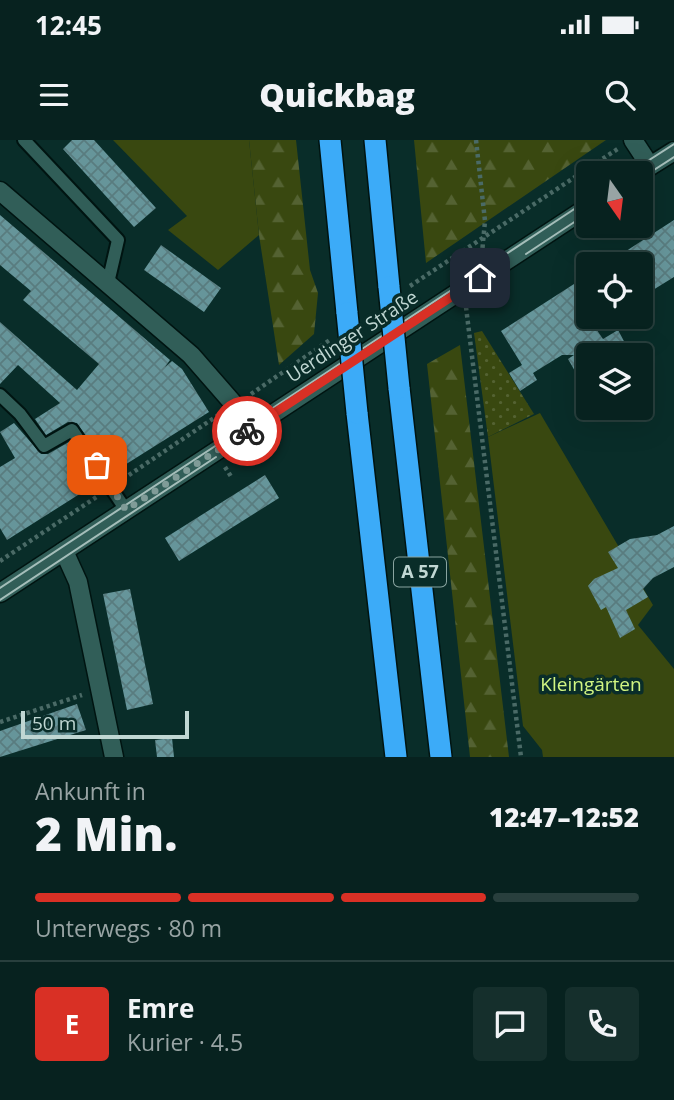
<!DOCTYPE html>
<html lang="de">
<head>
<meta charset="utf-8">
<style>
  body { margin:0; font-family:"Open Sans",sans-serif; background:#152f2c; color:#f1f3f6; height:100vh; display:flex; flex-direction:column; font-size:26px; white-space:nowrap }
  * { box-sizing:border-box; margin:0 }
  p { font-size:23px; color:#98a4a4 }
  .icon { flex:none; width:38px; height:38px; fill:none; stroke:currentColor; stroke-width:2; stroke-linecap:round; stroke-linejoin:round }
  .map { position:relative; height:617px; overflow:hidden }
  .sheet { display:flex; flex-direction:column; background:#07221f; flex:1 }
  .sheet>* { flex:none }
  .needle { width:46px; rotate:166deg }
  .tools { position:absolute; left:576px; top:21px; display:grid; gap:14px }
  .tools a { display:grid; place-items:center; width:77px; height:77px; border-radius:7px; background:#07221f; box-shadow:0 7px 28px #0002,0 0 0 2px #283f3d; font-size:35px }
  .scale { position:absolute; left:21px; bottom:18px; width:168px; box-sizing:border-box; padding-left:7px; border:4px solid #c0d7d3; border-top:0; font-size:19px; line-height:24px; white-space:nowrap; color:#c0d7d3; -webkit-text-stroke:5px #092d29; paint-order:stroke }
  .pin { position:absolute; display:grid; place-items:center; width:60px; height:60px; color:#fff; margin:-30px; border-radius:14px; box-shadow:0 4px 10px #0006 }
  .courier { position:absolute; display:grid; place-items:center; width:70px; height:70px; margin:-35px; border:5px solid #d93025; border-radius:50%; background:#fff; color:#222; box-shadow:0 2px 9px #0007 }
  .headline em { font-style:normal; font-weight:800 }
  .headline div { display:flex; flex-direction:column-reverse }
  .headline { display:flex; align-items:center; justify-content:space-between; height:119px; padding:0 35px }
  h1 { font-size:46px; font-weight:800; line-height:52px }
  .bar { display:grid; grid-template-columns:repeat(4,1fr); gap:10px 7px; align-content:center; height:84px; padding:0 35px }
  .bar i { height:9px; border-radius:5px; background:#283f3d }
  .bar .current { background:#d93025 }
  .bar p { grid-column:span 4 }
  .line { display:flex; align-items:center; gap:18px; padding:0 35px; border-top:2px solid #283f3d }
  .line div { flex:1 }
  .round { display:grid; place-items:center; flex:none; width:74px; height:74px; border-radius:7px; background:#152f2c }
  .status { display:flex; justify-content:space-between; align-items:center; height:49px; padding:0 35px; background:#07221f; direction:ltr }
  .status svg { height:19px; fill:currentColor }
  header { display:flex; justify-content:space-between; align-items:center; height:91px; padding:0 35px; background:#07221f; font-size:32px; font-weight:800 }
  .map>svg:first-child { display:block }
</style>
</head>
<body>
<div class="status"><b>12:45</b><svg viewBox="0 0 49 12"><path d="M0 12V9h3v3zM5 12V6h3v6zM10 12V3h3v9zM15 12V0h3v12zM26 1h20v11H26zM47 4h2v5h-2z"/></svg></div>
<header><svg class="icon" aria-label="menu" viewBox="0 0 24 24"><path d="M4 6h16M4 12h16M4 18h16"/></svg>Quickbag<svg class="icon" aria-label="search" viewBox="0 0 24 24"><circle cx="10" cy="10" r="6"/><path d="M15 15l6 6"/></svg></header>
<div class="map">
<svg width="674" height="617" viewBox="0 0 674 617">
  <defs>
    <pattern id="grass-dots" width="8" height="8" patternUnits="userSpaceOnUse" patternTransform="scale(1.75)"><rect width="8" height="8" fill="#394810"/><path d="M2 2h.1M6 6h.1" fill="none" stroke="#546232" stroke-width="1.8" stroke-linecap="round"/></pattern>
    <pattern id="forest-firs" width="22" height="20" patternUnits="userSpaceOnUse" patternTransform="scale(1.75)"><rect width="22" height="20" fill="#394810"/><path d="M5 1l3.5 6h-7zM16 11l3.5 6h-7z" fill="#546232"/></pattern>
    <pattern id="building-cross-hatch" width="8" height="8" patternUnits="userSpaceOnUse" patternTransform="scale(1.75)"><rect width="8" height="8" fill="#66959a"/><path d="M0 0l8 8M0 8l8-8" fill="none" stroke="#597c7f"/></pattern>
  </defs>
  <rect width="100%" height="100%" fill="#092d29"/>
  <!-- grass -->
  <path fill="url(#grass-dots)" d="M 482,191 L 534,274 L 488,297 L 474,193 Z"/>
  <!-- forest -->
  <path fill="url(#forest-firs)" d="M 249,0 L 296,0 L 310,130 L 318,153 L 314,194 L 279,225 L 259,95 Z
    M 414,0 L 606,0 L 426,123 Z
    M 460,205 L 509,617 L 470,617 L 427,224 Z"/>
  <!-- garden -->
  <path fill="#394810" d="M 113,0 L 249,0 L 259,95 L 218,130 L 168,90 L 187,76 Z
    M 540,273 L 653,465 L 638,485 L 674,529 L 674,617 L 543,617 L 542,610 L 523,586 L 488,297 Z"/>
  <!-- building -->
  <path fill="url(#building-cross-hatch)" d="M 72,0 L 94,0 L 156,68 L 134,87 L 63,9 Z
    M 0,75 L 170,220 L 165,227 L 172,221 L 182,229 L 209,272 L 112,333 L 77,283 L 68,282 L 46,295 L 35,279 L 60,263 L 18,225 L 0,244 L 0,182 L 77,250 L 99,224 L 23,160 L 31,151 L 0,125 Z
    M 674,80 L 674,137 L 640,158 L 640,124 L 606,124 Z
    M 161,105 L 221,148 L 204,172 L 144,130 Z
    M 588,135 L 588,177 L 603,199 L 618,190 L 626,205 L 612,213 L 614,215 L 588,215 L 588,226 L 576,233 L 568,219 L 574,215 L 562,215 L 533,233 L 537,240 L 520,251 L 509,233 L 522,225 L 501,191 Z
    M 14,283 L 41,314 L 48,314 L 69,302 L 97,343 L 7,400 L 0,388 L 0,327 L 15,318 L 0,292 Z
    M 265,335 L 279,358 L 179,421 L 165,398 Z
    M 674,386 L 674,427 L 653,438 L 643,449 L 648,457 L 626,470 L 635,489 L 620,498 L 606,467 L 601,470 L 588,446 L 594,439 L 618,428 L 608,412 L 630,399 L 657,395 Z
    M 130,449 L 153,564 L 127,570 L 103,454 Z
    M 77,564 L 86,590 L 0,617 L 0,591 Z
    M 172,598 L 174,617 L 157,617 L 155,600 Z"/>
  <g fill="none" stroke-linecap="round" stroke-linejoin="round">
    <!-- service casing -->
    <g stroke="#001411" stroke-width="16">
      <path id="service" d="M 24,0 L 118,100 L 108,143
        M 0,255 L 20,274 L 44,306 L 72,290 L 126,370"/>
    </g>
    <!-- minor casing -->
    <g stroke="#001411" stroke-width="21">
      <path id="minor" d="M 633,0 L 650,26
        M 0,51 L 191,215 L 253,286
        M 64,411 L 78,442 L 114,617"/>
    </g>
    <!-- tertiary casing -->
    <g stroke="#001411" stroke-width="21">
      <path id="tertiary" d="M 639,33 L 674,11
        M 0,453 L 588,67"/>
    </g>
    <!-- motorway casing -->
    <g stroke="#001411" stroke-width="24">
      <path id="motorway" d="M 330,0 L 347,173
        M 375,0 L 389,147
        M 399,248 L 441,617
        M 357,273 L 396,617"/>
    </g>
    <!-- path -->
    <path stroke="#4a6a66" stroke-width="4.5" stroke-dasharray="3.5 3.5" stroke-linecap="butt" d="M 476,0 L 485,81 L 482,113
      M 410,146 L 619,8
      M 466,167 L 521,617
      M 251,254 L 330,200
      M 225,327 L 232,338
      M 123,339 L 220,274
      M 0,421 L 98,356
      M 0,582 L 82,555"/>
    <!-- service -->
    <use href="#service" stroke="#315e58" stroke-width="12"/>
    <!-- minor -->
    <use href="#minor" stroke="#315e58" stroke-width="18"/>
    <!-- tertiary -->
    <use href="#tertiary" stroke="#315e58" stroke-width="18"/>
    <!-- motorway -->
    <use href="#motorway" stroke="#3cabf8" stroke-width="21"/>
    <!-- tram -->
    <path stroke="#a5beba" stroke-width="2" d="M 629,33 L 674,4
      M 640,39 L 674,17
      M 526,114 L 588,73
      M 0,448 L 588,60
      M 0,460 L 216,317"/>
    <!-- motorway-bridge casing -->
    <g stroke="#001411" stroke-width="24" stroke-linecap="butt">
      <path id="motorway-bridge" d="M 389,147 L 399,248
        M 347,173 L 357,273"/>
    </g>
    <!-- motorway-bridge -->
    <use href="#motorway-bridge" stroke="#3cabf8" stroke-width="21"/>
  </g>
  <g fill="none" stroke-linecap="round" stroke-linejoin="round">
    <!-- done -->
    <path stroke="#809c98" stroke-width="7" stroke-dasharray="0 12.6" d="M 97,325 L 126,370 L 247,291"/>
    <!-- route -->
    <path stroke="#d93025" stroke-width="9" d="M 247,291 L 480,138"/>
  </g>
  <g text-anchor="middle" stroke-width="7" stroke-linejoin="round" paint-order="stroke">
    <!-- shield labels -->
    <rect fill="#092d29" stroke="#89a4a0" stroke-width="2" x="394" y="417.5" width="52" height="29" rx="5"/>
    <g font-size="18" font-weight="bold" fill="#c0d7d3">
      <text x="420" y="438">A 57</text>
    </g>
    <!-- street labels -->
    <g font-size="19" fill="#c0d7d3" stroke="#092d29">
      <text transform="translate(352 196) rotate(-33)" y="7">Uerdinger Straße</text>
    </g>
    <!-- park labels -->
    <g font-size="19" fill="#d1f582" stroke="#092d29">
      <text x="591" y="551">Kleingärten</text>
    </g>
  </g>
</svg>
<div class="tools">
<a><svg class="needle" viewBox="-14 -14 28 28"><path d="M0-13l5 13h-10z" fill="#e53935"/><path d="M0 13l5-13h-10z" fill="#98a4a4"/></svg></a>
<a><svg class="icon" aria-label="locate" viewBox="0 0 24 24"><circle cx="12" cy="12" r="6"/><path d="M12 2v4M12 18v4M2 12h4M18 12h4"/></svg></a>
<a><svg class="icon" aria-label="layers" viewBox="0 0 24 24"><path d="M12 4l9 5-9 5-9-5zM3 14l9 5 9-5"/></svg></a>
</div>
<div class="scale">50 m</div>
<div class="pin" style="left:97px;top:325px;background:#ea580c"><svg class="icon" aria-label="bag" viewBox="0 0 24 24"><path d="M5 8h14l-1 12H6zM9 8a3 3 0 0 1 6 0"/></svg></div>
<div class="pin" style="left:480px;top:138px;background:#1f2937"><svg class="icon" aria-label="home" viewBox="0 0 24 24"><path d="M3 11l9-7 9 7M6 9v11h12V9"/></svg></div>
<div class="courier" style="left:247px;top:291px"><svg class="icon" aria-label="bike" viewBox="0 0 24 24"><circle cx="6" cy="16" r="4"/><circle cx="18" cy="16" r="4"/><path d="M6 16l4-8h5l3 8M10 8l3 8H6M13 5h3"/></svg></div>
</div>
<section class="sheet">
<div class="headline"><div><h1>2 Min.</h1><p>Ankunft in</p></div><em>12:47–12:52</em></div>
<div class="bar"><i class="current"></i><i class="current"></i><i class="current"></i><i></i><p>Unterwegs · 80 m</p></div>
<div class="line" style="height:126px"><b class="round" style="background:#d93025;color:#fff">E</b><div><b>Emre</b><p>Kurier · 4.5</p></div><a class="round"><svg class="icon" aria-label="chat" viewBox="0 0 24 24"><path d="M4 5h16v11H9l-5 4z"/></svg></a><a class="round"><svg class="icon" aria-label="phone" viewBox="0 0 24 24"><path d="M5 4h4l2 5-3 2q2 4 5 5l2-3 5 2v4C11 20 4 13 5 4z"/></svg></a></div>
</section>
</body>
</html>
